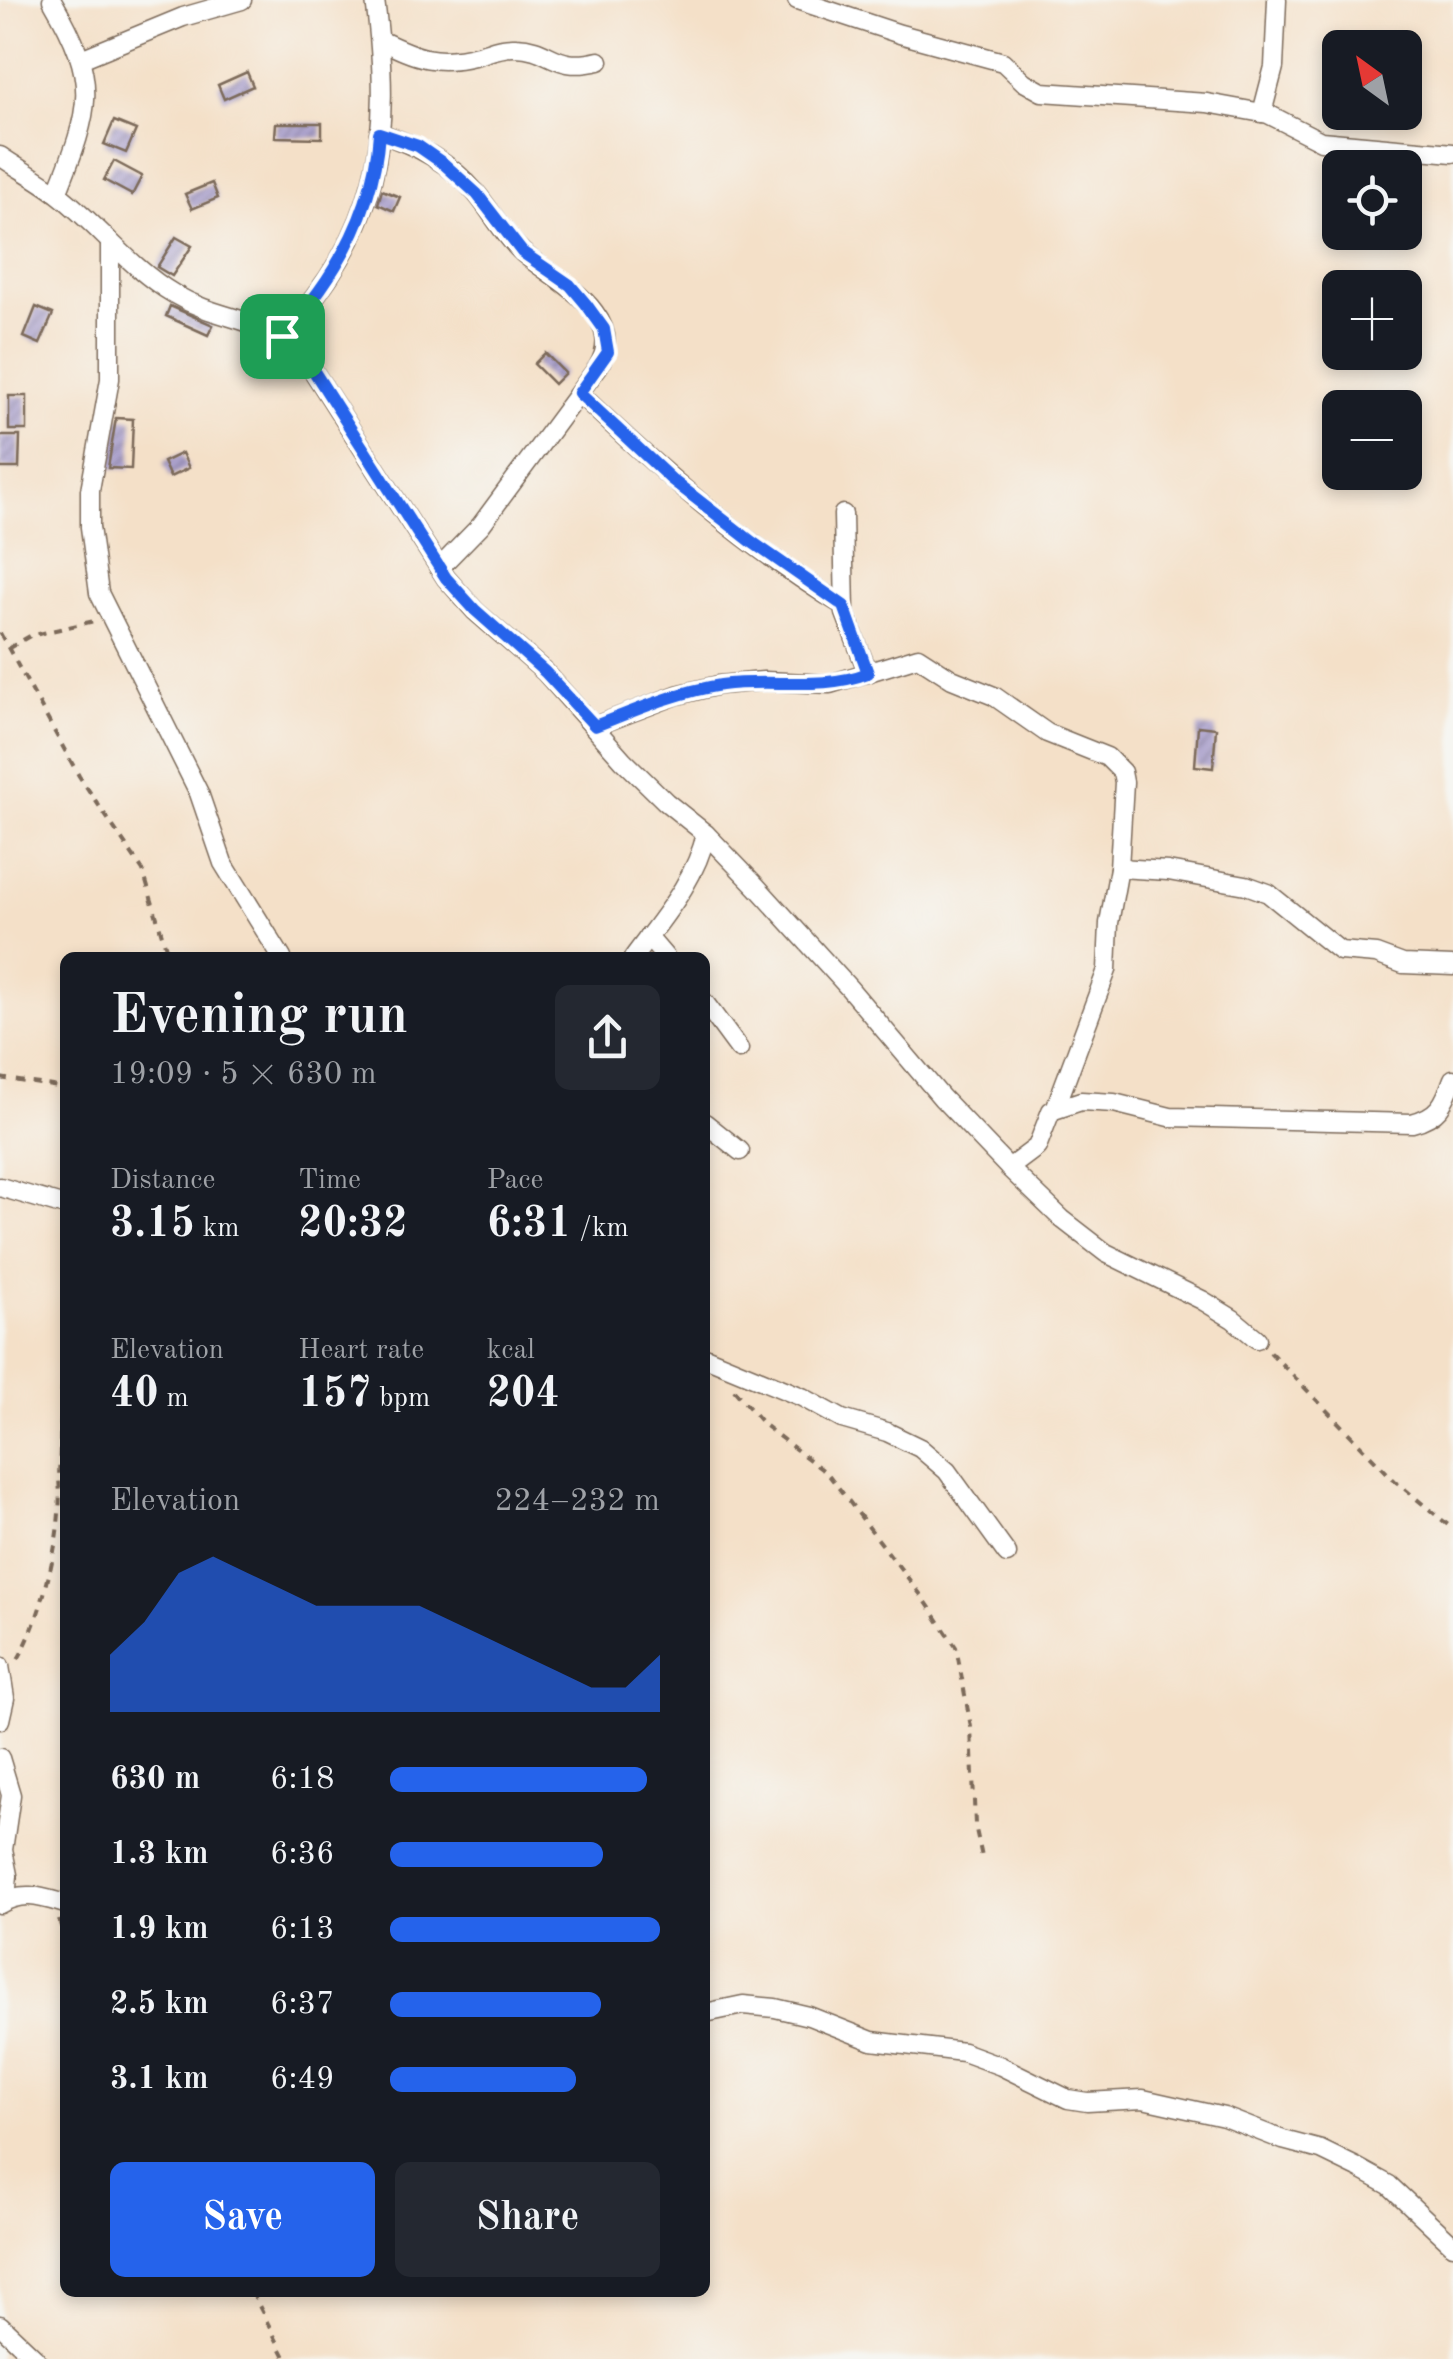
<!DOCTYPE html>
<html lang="en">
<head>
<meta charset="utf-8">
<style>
	:root { --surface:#171b24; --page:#242831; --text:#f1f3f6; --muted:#9ea1a6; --accent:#2563eb }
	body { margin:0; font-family:"Old Standard TT",serif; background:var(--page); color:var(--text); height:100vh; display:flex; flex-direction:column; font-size:38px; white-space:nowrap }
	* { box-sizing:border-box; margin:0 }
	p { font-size:32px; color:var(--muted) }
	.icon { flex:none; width:55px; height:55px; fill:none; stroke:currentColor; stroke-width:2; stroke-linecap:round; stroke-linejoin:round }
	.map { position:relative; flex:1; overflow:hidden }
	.panel { position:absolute; left:60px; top:952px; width:650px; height:1345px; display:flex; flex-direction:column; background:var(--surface); border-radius:15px; box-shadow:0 5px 15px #0003 }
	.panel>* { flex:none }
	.needle { width:65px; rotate:327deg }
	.tools { position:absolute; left:1322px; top:30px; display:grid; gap:20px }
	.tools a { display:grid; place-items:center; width:100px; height:100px; border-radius:15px; background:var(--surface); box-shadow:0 5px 15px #0003; font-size:50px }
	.pin { position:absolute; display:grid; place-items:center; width:85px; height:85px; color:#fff; margin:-42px; border-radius:20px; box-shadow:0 5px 15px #0006 }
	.round { display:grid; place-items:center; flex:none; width:105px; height:105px; border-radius:15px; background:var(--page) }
	.head { display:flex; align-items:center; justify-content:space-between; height:170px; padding:0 50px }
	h1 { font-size:55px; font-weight:600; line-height:75px }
	.figures { display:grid; grid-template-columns:repeat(3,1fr); gap:15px; height:170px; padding:10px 50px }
	.figures div { display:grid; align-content:center }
	.figures b { font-size:42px; font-weight:600 }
	.figures small { font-size:28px; font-weight:400 }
	.figures p { font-size:28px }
	.chart { height:280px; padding:20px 50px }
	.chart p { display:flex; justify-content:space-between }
	.chart svg { width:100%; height:180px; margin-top:10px; fill:var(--accent); opacity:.7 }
	.primary-button { display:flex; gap:20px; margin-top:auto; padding:20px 50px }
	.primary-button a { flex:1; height:115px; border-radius:15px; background:var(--accent); color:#fff; font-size:40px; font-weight:600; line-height:115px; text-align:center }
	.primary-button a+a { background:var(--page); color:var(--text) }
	ul { padding:0 50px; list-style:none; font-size:32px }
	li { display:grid; grid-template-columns:160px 120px 1fr; align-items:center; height:75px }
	li i { height:25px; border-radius:12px; background:var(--accent) }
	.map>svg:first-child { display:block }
</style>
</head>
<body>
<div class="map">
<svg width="1453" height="2359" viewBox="0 0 1453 2359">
	<defs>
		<pattern id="building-hatch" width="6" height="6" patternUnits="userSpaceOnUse" patternTransform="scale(2.5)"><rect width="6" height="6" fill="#aba1cc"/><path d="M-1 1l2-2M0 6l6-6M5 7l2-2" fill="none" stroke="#8c83a5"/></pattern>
	</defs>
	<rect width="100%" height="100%" fill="#f6f6f2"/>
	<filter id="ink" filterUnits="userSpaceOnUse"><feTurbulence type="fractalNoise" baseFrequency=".01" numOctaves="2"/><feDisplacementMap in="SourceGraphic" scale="20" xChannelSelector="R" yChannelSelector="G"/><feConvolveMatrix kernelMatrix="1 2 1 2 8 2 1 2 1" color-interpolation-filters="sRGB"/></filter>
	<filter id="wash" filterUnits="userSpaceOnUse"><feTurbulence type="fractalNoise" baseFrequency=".0048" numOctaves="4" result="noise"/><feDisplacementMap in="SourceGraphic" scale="40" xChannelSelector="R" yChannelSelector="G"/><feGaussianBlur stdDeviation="2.25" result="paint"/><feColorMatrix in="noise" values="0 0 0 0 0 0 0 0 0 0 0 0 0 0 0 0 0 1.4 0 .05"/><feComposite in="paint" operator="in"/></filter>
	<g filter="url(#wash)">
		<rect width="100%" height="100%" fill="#f4e0c8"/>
		<g id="blocks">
			<!-- building -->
			<g fill="url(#building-hatch)">
				<path d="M247,72L253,86L224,99L218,85Z"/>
				<path d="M114,121L136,130L126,153L104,144Z"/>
				<path d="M276,123H322V138L275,137Z"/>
				<path d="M114,161L142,176L132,195L104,180Z"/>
				<path d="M212,183L218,198L192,209L185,194Z"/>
				<path d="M382,190L400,197L394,211L378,204Z"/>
				<path d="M176,237L192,246L172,276L157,267Z"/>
				<path d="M170,306L213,325L208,335L166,316Z"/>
				<path d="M36,307L53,314L40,344L24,337Z"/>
				<path d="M545,353L565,373L554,384L534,364Z"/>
				<rect x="9" y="396" width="18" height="34"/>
				<path d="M116,418L133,419L131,469L108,468Z"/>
				<path d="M0,436H20L19,468H0Z"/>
				<path d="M182,453L189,468L170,477L163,462Z"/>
				<path d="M1198,726L1216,728L1213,768L1195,766Z"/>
			</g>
		</g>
	</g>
	<g filter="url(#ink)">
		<use href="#blocks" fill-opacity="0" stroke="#7c6a5a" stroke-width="2.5"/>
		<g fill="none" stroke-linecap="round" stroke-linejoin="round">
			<defs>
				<g id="street">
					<path d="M52,0C100,82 91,108 57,193"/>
					<path d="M797,0L900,34L1003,62L1024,82L1042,92L1207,103L1268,114L1321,141L1453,153"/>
					<path d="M380,40C417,58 436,66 478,55C491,51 503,46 516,47C552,48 553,72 599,61"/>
					<path d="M81,59L183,17L242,0"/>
					<path d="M1262,113L1274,67L1277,0"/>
					<path d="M379,133C416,145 450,162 476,193C492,212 504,236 523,253C556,281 629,315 598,367L481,525L439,568"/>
					<path d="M0,156C19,169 40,180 58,194C98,225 130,268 174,294C226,325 264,312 308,363L446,578L475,611L545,672L623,760L666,802L706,834L757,887L849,988L942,1098L1009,1168L1062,1219L1106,1253L1202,1300L1233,1319L1257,1339"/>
					<path d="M110,242V379L90,490V527L99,593L199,793L223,863L282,958"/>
					<path d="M282,336C380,230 393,139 375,0"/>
					<path d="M579,393C661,472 747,547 844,606"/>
					<path d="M843,514L845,613L868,673"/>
					<path d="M595,726L677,695L719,685L764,681L830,684L918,657L952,679L994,696L1047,733L1107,757L1122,772L1124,782L1119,868L1109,923L1107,970L1055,1109"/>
					<path d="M1119,868L1168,871L1246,885L1268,893L1340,951L1376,954L1403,964L1453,966"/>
					<path d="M648,937L666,958"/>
					<path d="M633,958C662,918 695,882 706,834"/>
					<path d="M705,1003L739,1049"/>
					<path d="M705,1123L740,1151"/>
					<path d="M1009,1168L1037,1147L1051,1111L1081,1101L1114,1103L1170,1117L1412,1123C1439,1116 1444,1104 1453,1079"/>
					<path d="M0,1187L65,1206"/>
					<path d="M705,1357L802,1397L842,1419L887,1432L920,1448L947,1471L1007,1554"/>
					<path d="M0,1666L5,1698L0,1720"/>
					<path d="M0,1758L11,1795L3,1850L8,1875L6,1900"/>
					<path d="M0,1904C23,1890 41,1897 65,1904"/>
					<path d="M705,2013L743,2005L775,2008L809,2016L872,2041L963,2052L1001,2066L1068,2099L1087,2102L1143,2099L1224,2117L1283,2140L1321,2150L1358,2168L1389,2185L1453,2245"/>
					<path d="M0,2325L36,2359"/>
				</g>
			</defs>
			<!-- street casing -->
			<use href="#street" stroke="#7c6a5a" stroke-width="21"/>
			<!-- path -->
			<g stroke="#7c6a5a" stroke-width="4" stroke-dasharray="8 8" stroke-linecap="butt">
				<path d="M0,633L79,776L143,871L169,958"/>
				<path d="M9,648L30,636L94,621"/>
				<path d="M0,1078L65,1088"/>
				<path d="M1270,1352L1395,1481L1453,1529"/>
				<path d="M734,1390L764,1425L828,1474L924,1599L956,1647L971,1727L975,1825L982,1857"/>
				<path d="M18,1659C43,1617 64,1528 59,1479L65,1290"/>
				<path d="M59,1920L65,1939"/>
				<path d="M252,2292L286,2359"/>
			</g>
			<!-- street -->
			<use href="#street" stroke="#fff" stroke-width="18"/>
		</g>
	</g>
	<g fill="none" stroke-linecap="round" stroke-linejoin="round" filter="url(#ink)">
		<defs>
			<path id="route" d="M379,133L418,146L444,164L477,194L522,252L570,285L586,304L604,329L608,352L579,393L671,479L752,542L844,606L868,673C822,691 771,678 721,685C677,692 636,710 595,726L545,672L475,610L446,578L308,362L282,336C335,279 374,212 379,133Z"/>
		</defs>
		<!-- route casing -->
		<use href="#route" stroke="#fff" stroke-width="20"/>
		<!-- route -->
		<use href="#route" stroke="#2563eb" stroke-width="12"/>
	</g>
</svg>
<div class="tools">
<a><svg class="needle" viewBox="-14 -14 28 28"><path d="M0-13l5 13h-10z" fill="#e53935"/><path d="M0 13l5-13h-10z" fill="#9ea1a6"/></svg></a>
<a><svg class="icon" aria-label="locate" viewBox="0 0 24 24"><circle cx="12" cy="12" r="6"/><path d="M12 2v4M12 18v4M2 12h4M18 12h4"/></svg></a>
<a>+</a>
<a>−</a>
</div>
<div class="pin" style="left:282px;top:336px;background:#1e9e55"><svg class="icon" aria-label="arrive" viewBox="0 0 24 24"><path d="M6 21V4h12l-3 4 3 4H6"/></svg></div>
<section class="panel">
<div class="head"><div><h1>Evening run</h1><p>19:09 · 5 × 630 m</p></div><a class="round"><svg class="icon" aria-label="share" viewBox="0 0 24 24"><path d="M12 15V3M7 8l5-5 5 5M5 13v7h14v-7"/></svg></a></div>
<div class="figures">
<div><p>Distance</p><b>3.15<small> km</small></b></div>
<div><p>Time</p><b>20:32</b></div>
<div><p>Pace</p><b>6:31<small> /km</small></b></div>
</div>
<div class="figures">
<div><p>Elevation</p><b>40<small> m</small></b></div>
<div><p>Heart rate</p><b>157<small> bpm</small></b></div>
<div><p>kcal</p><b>204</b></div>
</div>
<div class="chart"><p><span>Elevation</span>224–232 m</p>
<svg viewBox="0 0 160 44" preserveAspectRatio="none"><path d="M0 44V30L10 22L20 10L30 6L40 10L50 14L60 18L70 18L80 18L90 18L100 22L110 26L120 30L130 34L140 38L150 38L160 30V44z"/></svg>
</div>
<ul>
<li><b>630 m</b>6:18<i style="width:95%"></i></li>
<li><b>1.3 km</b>6:36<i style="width:79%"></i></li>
<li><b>1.9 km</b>6:13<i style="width:100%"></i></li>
<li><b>2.5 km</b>6:37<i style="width:78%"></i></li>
<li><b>3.1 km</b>6:49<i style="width:69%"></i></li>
</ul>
<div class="primary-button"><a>Save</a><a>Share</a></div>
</section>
</div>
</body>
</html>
